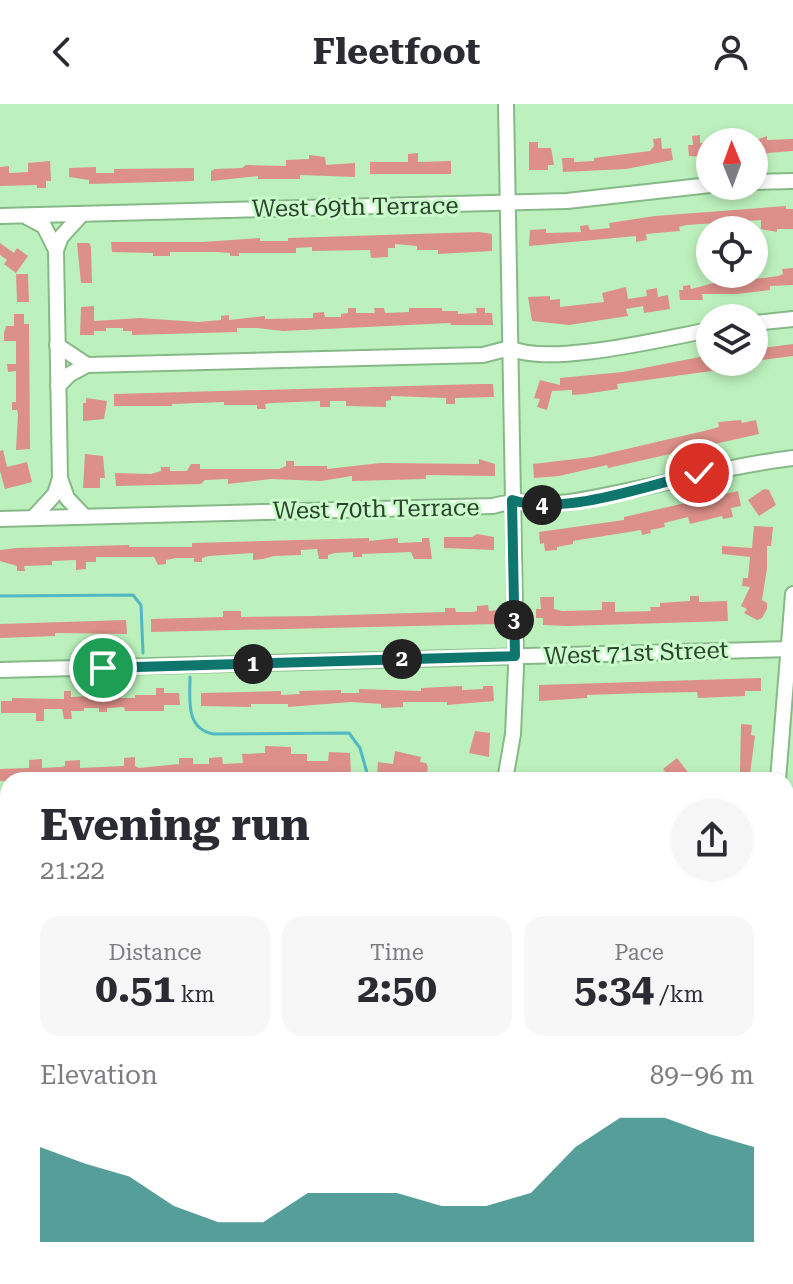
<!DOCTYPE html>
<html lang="en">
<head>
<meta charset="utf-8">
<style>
	:root { --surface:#fff; --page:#f7f7f7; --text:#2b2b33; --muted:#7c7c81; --accent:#0f766e }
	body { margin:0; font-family:"Roboto Serif",serif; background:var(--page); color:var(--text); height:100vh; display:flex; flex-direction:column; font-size:30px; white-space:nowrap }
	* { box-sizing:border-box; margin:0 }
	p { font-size:26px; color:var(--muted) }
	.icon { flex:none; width:44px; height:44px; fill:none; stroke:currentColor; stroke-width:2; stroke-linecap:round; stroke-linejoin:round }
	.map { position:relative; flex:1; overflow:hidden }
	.side { position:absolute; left:0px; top:668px; width:794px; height:512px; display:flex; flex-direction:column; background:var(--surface); border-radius:24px 24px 0 0; box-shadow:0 4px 12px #0003 }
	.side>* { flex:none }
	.needle { width:52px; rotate:359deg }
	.fabs { position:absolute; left:696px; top:24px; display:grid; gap:16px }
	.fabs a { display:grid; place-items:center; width:72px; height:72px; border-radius:50%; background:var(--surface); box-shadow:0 4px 12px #0003; font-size:40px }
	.pin { position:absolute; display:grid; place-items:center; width:68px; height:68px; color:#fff; margin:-34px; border:4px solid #fff; border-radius:50%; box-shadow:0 2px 8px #0007 }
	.km { position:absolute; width:40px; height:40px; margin:-20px; border-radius:50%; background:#222; color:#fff; font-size:22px; line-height:40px; text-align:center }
	.round { display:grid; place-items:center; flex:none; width:84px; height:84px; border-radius:42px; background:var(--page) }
	.overview { display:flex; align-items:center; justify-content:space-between; height:136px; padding:0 40px }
	h1 { font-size:44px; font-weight:700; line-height:60px }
	.figures { display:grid; grid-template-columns:repeat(3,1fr); gap:12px; height:136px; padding:8px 40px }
	.figures div { display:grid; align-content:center; border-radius:20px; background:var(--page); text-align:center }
	.figures b { font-size:40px; font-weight:700 }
	.figures small { font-size:22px; font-weight:400 }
	.figures p { font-size:22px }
	.chart { height:224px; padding:16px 40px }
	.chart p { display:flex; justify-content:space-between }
	.chart svg { width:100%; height:144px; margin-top:8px; fill:var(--accent); opacity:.7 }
	header { display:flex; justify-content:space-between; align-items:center; height:104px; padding:0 40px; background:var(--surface); font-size:36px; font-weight:700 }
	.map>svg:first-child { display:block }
</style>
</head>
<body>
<header><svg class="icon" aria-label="back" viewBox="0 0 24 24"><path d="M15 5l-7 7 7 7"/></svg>Fleetfoot<svg class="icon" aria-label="person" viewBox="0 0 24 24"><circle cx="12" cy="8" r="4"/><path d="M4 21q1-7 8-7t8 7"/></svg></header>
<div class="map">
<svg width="793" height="1180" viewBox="0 0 793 1180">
	<rect width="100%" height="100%" fill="#bcf1bd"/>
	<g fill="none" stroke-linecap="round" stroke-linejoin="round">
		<!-- stream -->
		<g stroke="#52b9c4" stroke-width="3">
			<path d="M0,492L133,491L141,501L143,549"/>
			<path d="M190,573C190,596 185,625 214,630L349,629L360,644L369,676"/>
			<path d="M786,1004L793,1010"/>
		</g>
	</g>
	<!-- building -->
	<g fill="#dd9089">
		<path d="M700,31V39H710V53L689,52L688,41H693L692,32Z"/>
		<path d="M767,32V36L793,35V47L767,49V56H760L759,46H754V37Z"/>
		<path d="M661,34L662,45L671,44L673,56L626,65L563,68L562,54H574V58L594,57V54L650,47L654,42L653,35Z"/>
		<path d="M529,38H538V44H551L554,61H548V66H529Z"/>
		<path d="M418,49V58L451,57V70H370V58H408V50Z"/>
		<path d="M309,51L325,53L326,61L355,59V73L300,71V75H258V72L211,77V67L215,65L242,64L246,61L286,62V56L309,55Z"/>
		<path d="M50,57L51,77H46V84H37V81L0,82V63L9,62V69L28,68V59Z"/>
		<path d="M96,63V69H114V65L194,64V77L89,80V76L69,73V64Z"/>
		<path d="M786,102V105H793V125H777V128L761,125V116L687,121L679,123L680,127L646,130L647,136L636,138V132L529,142L530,126L546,125V129L581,128L580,122L588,121L590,126L610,124L609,119L655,112Z"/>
		<path d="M479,128L492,130V147L438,150V146H417V142L395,140V144H388V153L371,154L370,146L312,147V143L296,144V149H239V152H230V149L217,148H170V152H153V149L112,148L111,138H203L260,134V137H288V134Z"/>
		<path d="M0,139L14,149L17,144L28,152L16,169L4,160L7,156L0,151Z"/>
		<path d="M77,139H89L91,143L92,179H81Z"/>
		<path d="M793,164V181L770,182V186L737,190H702L703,196H680L679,186H683V182L690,181L691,185L714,179L748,178V176L778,172L783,170L782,165Z"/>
		<path d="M16,170H28L29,198H17Z"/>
		<path d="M626,183L628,195L647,192L646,186L657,184L658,193L668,191L670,205L644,209L643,202L626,205L628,212L569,221L532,217L528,193L550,192V196L560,195V203L604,198L602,189Z"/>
		<path d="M94,202V217L140,214L198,218L221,216V212L229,211V216L265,212V215L313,214V209L324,208L325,213H341V210L348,209V204H356V209H375L374,204H384L385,209L409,208V204H442V207H458V210L477,209L476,204H485V209H492L493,221H451L450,219L283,227L257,224H237V228L132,231V227H123V224H106V227H94V231H80L81,203Z"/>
		<path d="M14,210H24V220H29L30,345L16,346L18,310L17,306H12V298H16V267L8,268L7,260H16V237H4V229L6,222H14Z"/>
		<path d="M793,240V252L755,257L754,245Z"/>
		<path d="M705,252L706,257L717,258L719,266L617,280L618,285L585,290L572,291V286L552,287L547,306L537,303L540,295L534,294L540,276L560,281V274L623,268Z"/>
		<path d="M480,280H493L494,293L455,294V300H446V294L391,292V296L386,297V303L346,302V297H330V303H320V297L272,299L265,300L266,305H257V301H224V298L172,300V302H114V290Z"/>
		<path d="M86,294L107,297L104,315L83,317V299H86Z"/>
		<path d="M741,316L742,319L756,316L759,330L608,364L607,361L559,372L534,374L533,360L592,353L704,327L719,323L718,318Z"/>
		<path d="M3,346L7,363L27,358L32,378L5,385L0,367V347Z"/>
		<path d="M85,350L103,352L105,374H100V384H83Z"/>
		<path d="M479,355L495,360V372L426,371V375L352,377V372L321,377L271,375L228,380V375L205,376L201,380L116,382L115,369L151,370L161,367V363H170V367H187L191,360H200V365H279L286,362V357H294V362H327V365L380,359L479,360Z"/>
		<path d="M764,385L769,386L776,401L759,412L748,396Z"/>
		<path d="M738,387L741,402L731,404L733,413L723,415L722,412L690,420L688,413L664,419L665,423L650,426L651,429L642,431L641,426L573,437V440L557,443V446L545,447L544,439L540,440L539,428L624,416V413Z"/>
		<path d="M754,422L773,423L771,442H767V464L762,496L767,499V505L762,514L757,516L744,509L747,505L741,502L750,483L742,482L743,474H748L750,453L722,450V442L752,444Z"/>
		<path d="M477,430L494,433V446L444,444V433H472Z"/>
		<path d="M369,434V437L398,434V439L422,438V434H429L432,455H414L411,448L362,450V453H353V448L335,449L328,451V455H319L317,445L301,446V451L274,452L263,455L253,456V449L209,452L202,454V458H194V454H176L166,456V460L158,461L154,453H96V458H86V465L76,466V456L52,457V461L24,462L25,467H17V462L0,457V446L17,444L129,441V443H192V439Z"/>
		<path d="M690,492H699V498L727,497L728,517L568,522L543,521V514H536V505H541L540,493H554V505L562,507L602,506V498H615V508L651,507L650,503H660V499L690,497Z"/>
		<path d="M488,501L489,507L498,506V520L151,528V515L223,513V507H241V513L314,512L445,508V504H455L456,508H473L477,507V502Z"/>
		<path d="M126,516L127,530L55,529V532L0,534V520Z"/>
		<path d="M761,574V587H745V592L698,594L697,588L644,589L587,591V594L539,597V581Z"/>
		<path d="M462,582V586L483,585V582H493L494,597L447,601V598H403V603L381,604V600L351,598L288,603V600H251V603L201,602V589L281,587V591L300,590L299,587L341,586V589H359V585L421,587V584Z"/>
		<path d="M156,584H164V589H179L180,601H164V607H125L124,603L107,604V608H99V604H84V607H71L72,615H64L62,605H44V617H36V609H1V597H12V594L64,595V587H71V593L116,591V594H135V591H156Z"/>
		<path d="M741,620L752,621L751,631L755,632L750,670H740Z"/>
		<path d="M475,627L490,629L489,653L469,649Z"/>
		<path d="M265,642L291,643V650H307V657H328L329,648L350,649L351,670L0,677V665L29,664V656L42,655V664L61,663L65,662V657L80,656V664L124,662V654L135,653V662L139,664L179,660V654H193V660H209V654L222,653L223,660L243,659L242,650L265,649Z"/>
		<path d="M395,647L421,653L420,658L426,659L428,663L426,675L377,672L378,658L393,660Z"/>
		<path d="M677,654L690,671L683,676H672L663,665Z"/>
	</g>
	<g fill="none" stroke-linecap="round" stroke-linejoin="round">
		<defs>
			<g id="minor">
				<path d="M754,78L793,77"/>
				<path d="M82,110L61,133L56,146L60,374L67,394L84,412"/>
				<path d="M0,112L567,97L710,81"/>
				<path d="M27,113L44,122L56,146"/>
				<path d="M754,219L793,215"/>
				<path d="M57,241L87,261L483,251L510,244C549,263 665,234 710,226"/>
				<path d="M58,282L70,270L87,261"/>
				<path d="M33,414L55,390L60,374"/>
				<path d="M0,415L493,402C518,394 543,402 570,398C645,386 718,363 793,354"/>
				<path d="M0,566L793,545"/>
				<path d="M505,676L513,630L516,564L506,0"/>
				<path d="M778,676L793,490"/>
				<path d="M0,704H8"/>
				<path d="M0,840H8"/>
				<path d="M786,906L793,912"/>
				<path d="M0,979H8"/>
				<path d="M786,1098L793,1105"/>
				<path d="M0,1115H8"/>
				<path d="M64,1172V1180"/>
				<path d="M202,1172V1180"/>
				<path d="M337,1172V1180"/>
				<path d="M461,1172L470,1180"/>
				<path d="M664,1172L673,1180"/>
			</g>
		</defs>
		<!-- minor casing -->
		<use href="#minor" stroke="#87b988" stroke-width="18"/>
		<!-- minor -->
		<use href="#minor" stroke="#fff" stroke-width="14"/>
	</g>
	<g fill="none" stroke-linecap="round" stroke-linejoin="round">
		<defs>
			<path id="route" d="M103,564L515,552L512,396C564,412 647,382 699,369"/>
		</defs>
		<!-- route casing -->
		<use href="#route" stroke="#fff" stroke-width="16"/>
		<!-- route -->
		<use href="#route" stroke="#0f766e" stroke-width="10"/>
	</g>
	<g text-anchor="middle" stroke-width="6" stroke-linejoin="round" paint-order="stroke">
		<!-- street labels -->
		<g font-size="24" fill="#2d422e" stroke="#c9feca">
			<text transform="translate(355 103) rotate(-1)" y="8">West 69th Terrace</text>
			<text transform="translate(376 405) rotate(-1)" y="8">West 70th Terrace</text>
			<text transform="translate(636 549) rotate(-2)" y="8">West 71st Street</text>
		</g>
	</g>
</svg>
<div class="fabs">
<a><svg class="needle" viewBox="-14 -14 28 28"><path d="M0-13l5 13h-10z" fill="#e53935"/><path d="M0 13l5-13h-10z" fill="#7c7c81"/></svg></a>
<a><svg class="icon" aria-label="locate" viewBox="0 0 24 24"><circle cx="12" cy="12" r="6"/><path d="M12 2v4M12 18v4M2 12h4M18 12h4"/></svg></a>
<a><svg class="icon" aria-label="layers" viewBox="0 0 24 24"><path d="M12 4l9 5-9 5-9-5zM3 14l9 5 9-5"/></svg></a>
</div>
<div class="pin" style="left:103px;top:564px;background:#1e9e55"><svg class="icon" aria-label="arrive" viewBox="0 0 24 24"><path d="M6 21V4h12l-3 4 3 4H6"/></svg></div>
<div class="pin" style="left:699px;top:369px;background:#d93025"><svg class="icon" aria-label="check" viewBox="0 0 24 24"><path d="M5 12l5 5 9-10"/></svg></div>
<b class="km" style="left:253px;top:560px">1</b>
<b class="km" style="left:402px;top:555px">2</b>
<b class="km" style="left:514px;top:516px">3</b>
<b class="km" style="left:542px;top:401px">4</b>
<section class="side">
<div class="overview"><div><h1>Evening run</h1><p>21:22</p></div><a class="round"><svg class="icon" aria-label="share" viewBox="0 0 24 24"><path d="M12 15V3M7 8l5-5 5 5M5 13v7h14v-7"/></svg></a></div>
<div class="figures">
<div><p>Distance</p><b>0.51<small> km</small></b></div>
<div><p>Time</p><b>2:50</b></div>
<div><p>Pace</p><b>5:34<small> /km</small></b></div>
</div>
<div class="chart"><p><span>Elevation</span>89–96 m</p>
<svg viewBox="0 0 160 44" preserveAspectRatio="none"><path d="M0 44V15L10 20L20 24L30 33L40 38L50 38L60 29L70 29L80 29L90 33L100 33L110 29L120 15L130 6L140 6L150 11L160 15V44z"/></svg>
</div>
</section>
</div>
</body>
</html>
